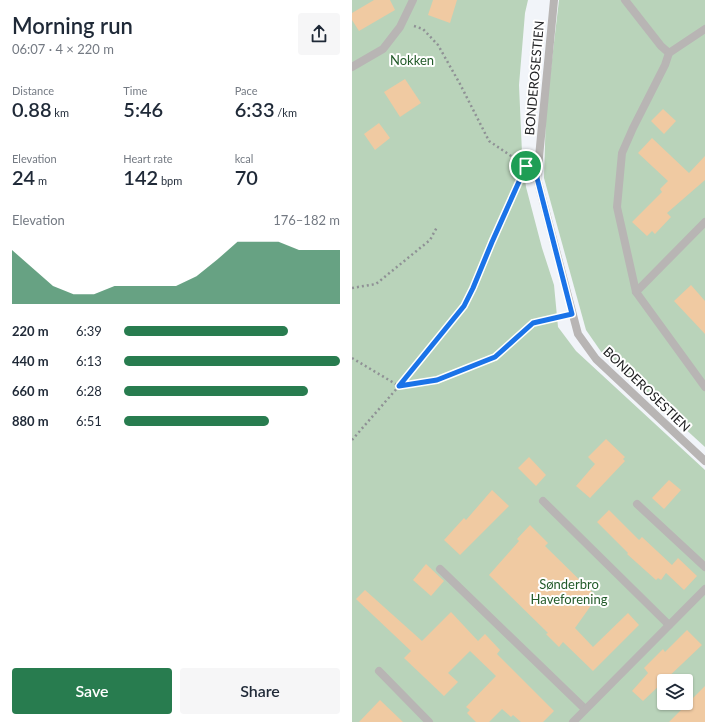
<!DOCTYPE html>
<html lang="en">
<head>
<meta charset="utf-8">
<style>
	:root { --surface:#fff; --page:#f6f6f7; --text:#1f2937; --muted:#747a83; --accent:#287c4f }
	body { margin:0; font-family:Lato,sans-serif; background:var(--page); color:var(--text); height:100vh; display:flex; flex-direction:column; font-size:15px; white-space:nowrap }
	* { box-sizing:border-box; margin:0 }
	p { font-size:13px; color:var(--muted) }
	.icon { flex:none; width:22px; height:22px; fill:none; stroke:currentColor; stroke-width:2; stroke-linecap:round; stroke-linejoin:round }
	.map { position:relative; flex:1; overflow:hidden }
	.drawer { display:flex; flex-direction:column; background:var(--surface); width:352px }
	.drawer>* { flex:none }
	.controls { position:absolute; left:305px; top:674px; display:grid; gap:8px }
	.controls a { display:grid; place-items:center; width:36px; height:36px; border-radius:4px; background:var(--surface); box-shadow:0 1px 3px #0004; font-size:20px }
	.pin { position:absolute; display:grid; place-items:center; width:34px; height:34px; color:#fff; margin:-17px; border:2px solid #fff; border-radius:50%; box-shadow:0 1px 4px #0007 }
	.round { display:grid; place-items:center; flex:none; width:42px; height:42px; border-radius:4px; background:var(--page) }
	.summary { display:flex; align-items:center; justify-content:space-between; height:68px; padding:0 12px }
	h1 { font-size:22px; font-weight:600; line-height:30px }
	.figures { display:grid; grid-template-columns:repeat(3,1fr); gap:6px; height:68px; padding:4px 12px }
	.figures div { display:grid; align-content:center }
	.figures b { font-size:20px; font-weight:600 }
	.figures small { font-size:11px; font-weight:400 }
	.figures p { font-size:11px }
	.chart { height:112px; padding:8px 12px }
	.chart p { display:flex; justify-content:space-between }
	.chart svg { width:100%; height:72px; margin-top:4px; fill:var(--accent); opacity:.7 }
	.primary-button { display:flex; gap:8px; margin-top:auto; padding:8px 12px }
	.primary-button a { flex:1; height:46px; border-radius:4px; background:var(--accent); color:#fff; font-size:16px; font-weight:600; line-height:46px; text-align:center }
	.primary-button a+a { background:var(--page); color:var(--text) }
	ul { padding:0 12px; list-style:none; font-size:13px }
	li { display:grid; grid-template-columns:64px 48px 1fr; align-items:center; height:30px }
	li i { height:10px; border-radius:5px; background:var(--accent) }
	main { display:flex; flex:1; min-height:0 }
	.map>svg:first-child { display:block }
</style>
</head>
<body>
<main>
<section class="drawer">
<div class="summary"><div><h1>Morning run</h1><p>06:07 · 4 × 220 m</p></div><a class="round"><svg class="icon" aria-label="share" viewBox="0 0 24 24"><path d="M12 15V3M7 8l5-5 5 5M5 13v7h14v-7"/></svg></a></div>
<div class="figures">
<div><p>Distance</p><b>0.88<small> km</small></b></div>
<div><p>Time</p><b>5:46</b></div>
<div><p>Pace</p><b>6:33<small> /km</small></b></div>
</div>
<div class="figures">
<div><p>Elevation</p><b>24<small> m</small></b></div>
<div><p>Heart rate</p><b>142<small> bpm</small></b></div>
<div><p>kcal</p><b>70</b></div>
</div>
<div class="chart"><p><span>Elevation</span>176–182 m</p>
<svg viewBox="0 0 160 44" preserveAspectRatio="none"><path d="M0 44V11L10 22L20 33L30 38L40 38L50 33L60 33L70 33L80 33L90 27L100 17L110 6L120 6L130 6L140 11L150 11L160 11V44z"/></svg>
</div>
<ul>
<li><b>220 m</b>6:39<i style="width:76%"></i></li>
<li><b>440 m</b>6:13<i style="width:100%"></i></li>
<li><b>660 m</b>6:28<i style="width:85%"></i></li>
<li><b>880 m</b>6:51<i style="width:67%"></i></li>
</ul>
<div class="primary-button"><a>Save</a><a>Share</a></div>
</section>
<div class="map">
<svg width="353" height="722" viewBox="0 0 353 722">
	<rect width="100%" height="100%" fill="#f1f4f9"/>
	<!-- green -->
	<g fill="#b9d3ba" fill-rule="evenodd">
		<path d="M0,0H176L173,13L167,85L170,153L174,187L190,248L202,285L206,327L224,351L353,470V722H0ZM312,681H334V703H312Z"/>
		<path d="M207,0H353V447L250,353L234,330L192,178L194,111Z"/>
	</g>
	<!-- building -->
	<g fill="#f0caa2">
		<path d="M22,0H38L43,10L7,31L0,20V13Z"/>
		<path d="M81,0H105L98,23L76,15Z"/>
		<path d="M53,79L69,103L48,117L32,92Z"/>
		<path d="M311,109L324,121L312,134L299,121Z"/>
		<path d="M27,123L38,138L23,150L12,134Z"/>
		<path d="M300,138L337,173L353,156V180L315,213L319,217L303,234L300,231L295,236L280,222L310,192L308,189L316,181L286,153Z"/>
		<path d="M339,285L353,301V334L322,301Z"/>
		<path d="M254,439L273,457L271,459L273,461L238,498L224,486L243,464L236,457Z"/>
		<path d="M177,457L194,475L184,486L166,468Z"/>
		<path d="M317,480L329,490L312,509L300,498Z"/>
		<path d="M140,490L157,506L108,555L92,540L112,518L114,520Z"/>
		<path d="M257,510L287,540L290,537L320,565L326,558L345,576L332,590L314,573L309,580L306,578L304,580L275,554L276,553L245,522Z"/>
		<path d="M178,525L196,543L193,546L245,597L223,628L241,647L276,613L287,625L241,671L211,642L207,647L194,634L196,633L137,575L167,541L165,539Z"/>
		<path d="M74,564L92,581L79,596L61,580Z"/>
		<path d="M13,590L70,641L99,612L126,641L133,634L148,650L145,654L202,711L191,722H169L161,715L159,717L150,709L137,722H124L115,713L118,710L114,707L144,676L118,651L96,673L106,682L92,696L52,658L59,651L4,599Z"/>
		<path d="M335,630L350,645L291,701L280,691L296,673L292,668L311,649L313,652Z"/>
		<path d="M353,686V722H317Z"/>
		<path d="M28,700L51,722H7Z"/>
	</g>
	<g fill="none" stroke-linecap="round" stroke-linejoin="round">
		<!-- path -->
		<g stroke="#8f9195" stroke-width="2.5" stroke-dasharray="2 3" stroke-linecap="butt">
			<path d="M62,26L71,29L86,45L108,84L137,141L174,166"/>
			<path d="M0,288L24,284L78,240L85,227"/>
			<path d="M0,358L47,386L112,306L121,288L140,242L171,173"/>
			<path d="M0,440L47,386L85,380L143,357L181,323L208,317"/>
		</g>
		<!-- lane -->
		<g stroke="#b8b5b4" stroke-width="8">
			<path d="M202,0L185,178L226,334L244,359L353,461"/>
			<path d="M273,0L309,46L317,53"/>
			<path d="M353,29L317,53L313,65L281,128L270,153L265,207L284,292L353,387"/>
			<path d="M0,67L31,49L48,27L61,0"/>
			<path d="M284,292L353,222"/>
			<path d="M191,501L317,625"/>
			<path d="M285,504L353,567"/>
			<path d="M88,569L233,709"/>
			<path d="M27,671L77,722"/>
			<path d="M221,722L353,589"/>
		</g>
	</g>
	<g fill="none" stroke-linecap="round" stroke-linejoin="round">
		<defs>
			<path id="route" d="M186,164L185,178L220,314L181,323L143,357L85,380L47,386L112,306L121,288L140,242L174,166Z"/>
		</defs>
		<!-- route casing -->
		<use href="#route" stroke="#fff" stroke-width="8"/>
		<!-- route -->
		<use href="#route" stroke="#1a73e8" stroke-width="5"/>
	</g>
	<g text-anchor="middle" stroke-width="4" stroke-linejoin="round" paint-order="stroke">
		<!-- park labels -->
		<g font-size="13" fill="#235b2a" stroke="#fff">
			<text x="60" y="65">Nokken</text>
			<text x="217" y="589">Sønderbro<tspan x="217" dy="15">Haveforening</tspan></text>
		</g>
		<!-- street labels -->
		<g font-size="13" fill="#1e1f21" stroke="#fff">
			<text transform="translate(182 78) rotate(-85)" y="5">BONDEROSESTIEN</text>
			<text transform="translate(295 389) rotate(44)" y="5">BONDEROSESTIEN</text>
		</g>
	</g>
</svg>
<div class="controls">
<a><svg class="icon" aria-label="layers" viewBox="0 0 24 24"><path d="M12 4l9 5-9 5-9-5zM3 14l9 5 9-5"/></svg></a>
</div>
<div class="pin" style="left:174px;top:166px;background:#1e9e55"><svg class="icon" aria-label="arrive" viewBox="0 0 24 24"><path d="M6 21V4h12l-3 4 3 4H6"/></svg></div>
</div>
</main>
</body>
</html>
